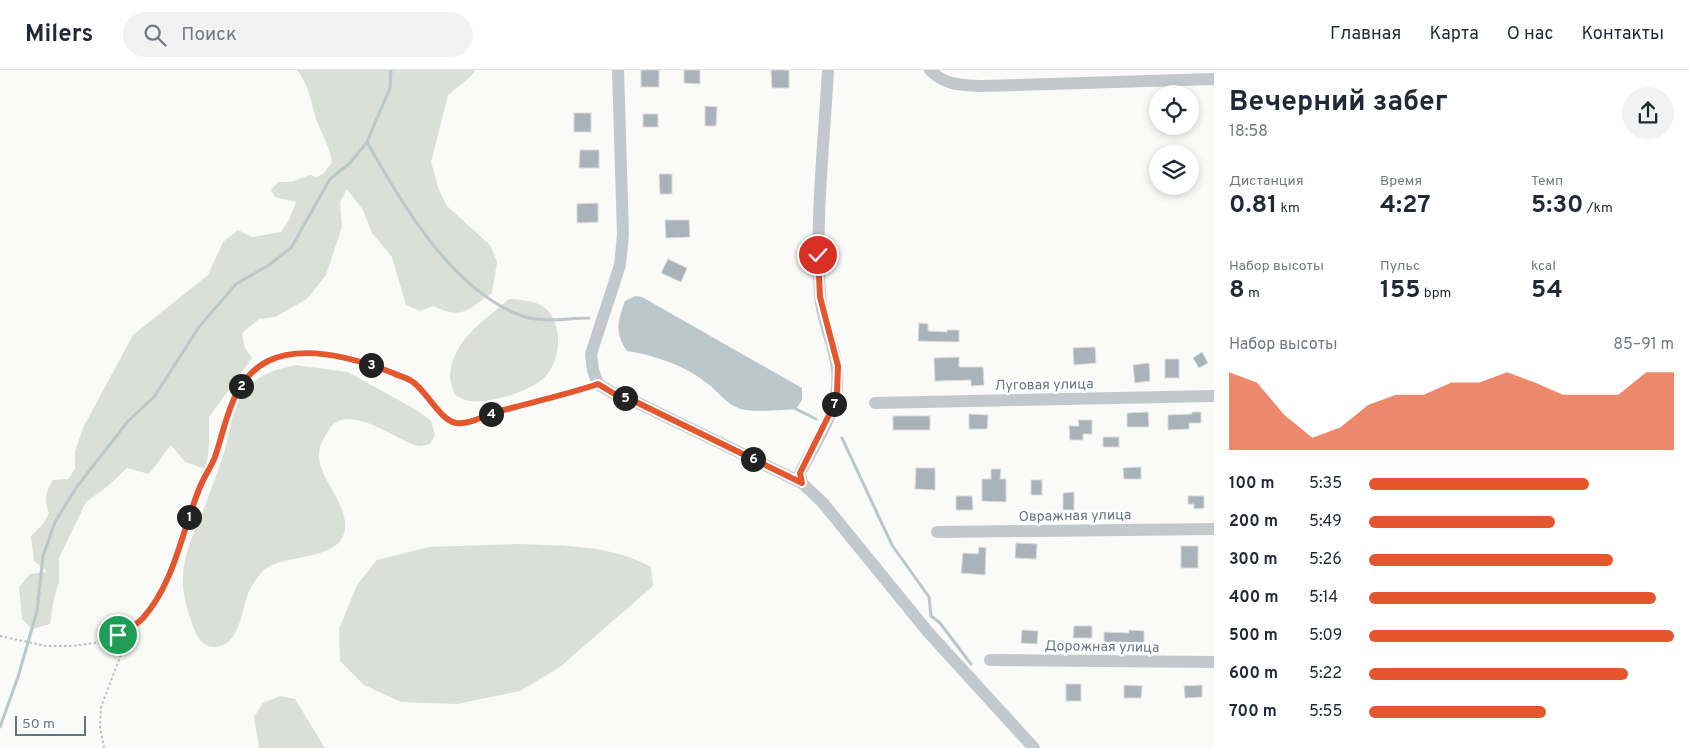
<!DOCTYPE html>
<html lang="ru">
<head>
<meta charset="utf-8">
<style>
	:root { --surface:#fff; --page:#f2f2f3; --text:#1f2937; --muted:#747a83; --line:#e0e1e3; --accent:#e4572e }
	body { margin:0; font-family:Overpass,sans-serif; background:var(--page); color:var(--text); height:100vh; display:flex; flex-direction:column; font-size:19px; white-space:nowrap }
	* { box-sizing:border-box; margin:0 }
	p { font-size:16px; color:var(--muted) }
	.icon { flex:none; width:28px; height:28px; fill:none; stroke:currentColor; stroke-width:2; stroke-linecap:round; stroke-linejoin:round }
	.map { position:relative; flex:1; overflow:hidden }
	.details { display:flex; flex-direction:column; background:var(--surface); width:475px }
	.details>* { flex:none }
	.tools { position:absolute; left:1149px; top:15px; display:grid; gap:10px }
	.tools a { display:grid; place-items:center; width:50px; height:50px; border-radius:50%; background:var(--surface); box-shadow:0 2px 8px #0003; font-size:25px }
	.scale { position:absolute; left:15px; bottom:12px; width:71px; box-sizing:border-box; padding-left:5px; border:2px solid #657683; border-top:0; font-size:14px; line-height:18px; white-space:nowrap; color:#657683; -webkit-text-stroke:4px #fff; paint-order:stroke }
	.pin { position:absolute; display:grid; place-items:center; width:42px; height:42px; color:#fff; margin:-21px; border:2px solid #fff; border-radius:50%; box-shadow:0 1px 5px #0007 }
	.km { position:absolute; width:25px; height:25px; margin:-12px; border-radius:50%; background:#222; color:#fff; font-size:14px; line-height:25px; text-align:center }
	.round { display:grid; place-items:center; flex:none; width:52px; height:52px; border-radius:26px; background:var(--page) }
	.summary { display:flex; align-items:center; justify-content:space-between; height:85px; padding:0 15px }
	h1 { font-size:28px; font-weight:700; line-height:38px }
	.figures { display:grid; grid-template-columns:repeat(3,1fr); gap:8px; height:85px; padding:5px 15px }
	.figures div { display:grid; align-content:center }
	.figures b { font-size:25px; font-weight:700 }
	.figures small { font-size:14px; font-weight:400 }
	.figures p { font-size:14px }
	.chart { height:140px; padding:10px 15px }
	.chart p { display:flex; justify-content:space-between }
	.chart svg { width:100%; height:90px; margin-top:5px; fill:var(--accent); opacity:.7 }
	ul { padding:0 15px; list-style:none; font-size:16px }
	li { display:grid; grid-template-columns:80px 60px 1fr; align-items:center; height:38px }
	li i { height:12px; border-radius:6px; background:var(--accent) }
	header { display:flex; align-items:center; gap:30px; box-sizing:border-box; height:70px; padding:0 25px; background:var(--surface); border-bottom:1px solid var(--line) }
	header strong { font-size:24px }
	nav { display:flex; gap:28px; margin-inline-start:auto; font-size:18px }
	.search { width:350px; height:45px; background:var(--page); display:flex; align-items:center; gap:12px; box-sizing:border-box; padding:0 18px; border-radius:28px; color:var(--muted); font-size:19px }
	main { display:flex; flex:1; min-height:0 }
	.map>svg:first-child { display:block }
</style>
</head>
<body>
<header>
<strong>Milers</strong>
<div class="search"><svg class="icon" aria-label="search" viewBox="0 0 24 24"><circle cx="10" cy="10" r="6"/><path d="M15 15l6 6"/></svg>Поиск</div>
<nav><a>Главная</a><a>Карта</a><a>О нас</a><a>Контакты</a></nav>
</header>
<main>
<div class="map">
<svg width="1214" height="678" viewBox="0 0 1214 678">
	<rect width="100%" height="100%" fill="#fafaf8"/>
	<!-- green -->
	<g fill="#dadfd7">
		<path d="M297,0H476L469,8L448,25L431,92L439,120L447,136L490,175L497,192L492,223C467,240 463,250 433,236L420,241L406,235L392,187L372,163L363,140L347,119L340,132L342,157L326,205L307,229L275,247L259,249L242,263L245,278L252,288L209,347V376L206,399L185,392L171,375L149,404L127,398L108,416L86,432L59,488V512L54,528L50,554L32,559L22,549L19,517L30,504L47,502L34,491L31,466L43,454L49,443C44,429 45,423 53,410L68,409L75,399V381L84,356L133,265L208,205L223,172L238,160L252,167L281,162L289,150L296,132L275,127L271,120L278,112H291L310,105L317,107L324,103L332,92C330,77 322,65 317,51C311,34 309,14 297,0Z"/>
		<path d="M509,229C522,230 534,230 545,238C564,254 561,292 544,308C528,322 490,334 469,331C464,330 459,327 455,325C453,319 450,312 450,306C452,270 484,251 509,229Z"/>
		<path d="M296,295L348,302L418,341L431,351L435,365L430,374C427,374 423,376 419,376C415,376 409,372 405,371C388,363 353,340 335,353C331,355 328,361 326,365C302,397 347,424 345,458C342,493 282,482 263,501C258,506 253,514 250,519C240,538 243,574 215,577C204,578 197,567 194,559C188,541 182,526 183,507C183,489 191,470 198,453C207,431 215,409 223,386C231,363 229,334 249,316C262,303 278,299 296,295Z"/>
		<path d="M515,474C562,476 610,474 651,497L653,516L560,597L520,621L457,634L401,632L364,615L340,591L339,559L357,515L377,490L429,477Z"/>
		<path d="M280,626L295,629L325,678H259L254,647L263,633Z"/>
	</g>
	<!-- water -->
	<path fill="#bbc7cb" d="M635,226L642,227L802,318V330L796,339C784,340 748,343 738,338C725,333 719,322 708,314C684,295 657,286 627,281C614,263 618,250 625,231Z"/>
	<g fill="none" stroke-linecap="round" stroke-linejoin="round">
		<!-- stream -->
		<g stroke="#bbc7cb" stroke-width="3">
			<path d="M367,72C402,133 449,216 517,244C540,254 565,248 589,248"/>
			<path d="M792,337L816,349"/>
			<path d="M842,368L892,475L929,527L931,546L940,553L971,594"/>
			<path d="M0,657L18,607L37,541L43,486L55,452L76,418L128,351L154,327L199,257L236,214L269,195L291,178L330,109L351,92L367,72L390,18L391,0"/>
		</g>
	</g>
	<!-- building -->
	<g fill="#aab3b9" stroke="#dcdcda">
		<rect x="641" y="0" width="18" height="17"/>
		<path d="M684,0H700V14L684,13Z"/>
		<path d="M771,0H789V18H772Z"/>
		<path d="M705,36L717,37L716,56H705Z"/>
		<rect x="574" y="43" width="17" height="19"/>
		<rect x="643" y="44" width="15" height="13"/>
		<path d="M580,80H599V98H579Z"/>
		<path d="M659,104H672V124H660Z"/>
		<path d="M598,133V152L577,153V134Z"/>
		<path d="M665,150H689L690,167L666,168Z"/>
		<path d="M668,189L687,198L681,212L661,203Z"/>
		<path d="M919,253L928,254V261L947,262V260H959V272L918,271Z"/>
		<path d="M1095,277L1096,293L1074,295L1073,278Z"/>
		<path d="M1202,282L1208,293L1199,298L1193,288Z"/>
		<path d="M959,287V297H983L984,315L971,316V310L935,311L934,288Z"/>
		<rect x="1165" y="289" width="14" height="19"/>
		<path d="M1149,293L1150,311L1135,313L1133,295Z"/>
		<path d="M1148,342L1149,357H1127V343Z"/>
		<path d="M1192,342H1201V353H1189V359L1168,360V345L1192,344Z"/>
		<path d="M969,344L988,345L987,359H969Z"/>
		<rect x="893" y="346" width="37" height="14"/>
		<path d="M1078,350H1092V364H1083V370H1070L1069,356H1079Z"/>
		<rect x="1103" y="367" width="16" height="10"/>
		<path d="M1141,397V409H1124L1123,398Z"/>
		<path d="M916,398H935V420L915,419Z"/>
		<path d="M991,399H1001L1000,409H1006V432L982,431V409H991Z"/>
		<rect x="1031" y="410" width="11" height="15"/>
		<path d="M1074,422V440H1063V423Z"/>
		<path d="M956,426H972L973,440H956Z"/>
		<path d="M1188,426H1204V438L1194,439V434H1188Z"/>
		<path d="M1016,473L1037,474L1036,489L1015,488Z"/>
		<rect x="1181" y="476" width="17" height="22"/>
		<path d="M979,477L986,478L985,505L961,503L963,483L978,484Z"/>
		<path d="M1074,556H1092V568H1073Z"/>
		<path d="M1022,560L1038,561L1037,574L1021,573Z"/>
		<path d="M1129,560L1144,561V577L1104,575V562L1129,563Z"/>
		<rect x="1066" y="614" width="15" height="17"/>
		<path d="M1124,615L1142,616L1141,628H1124Z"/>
		<path d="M1202,615V627L1185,628L1184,616Z"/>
	</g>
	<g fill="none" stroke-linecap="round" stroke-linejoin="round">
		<!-- path -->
		<g stroke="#bbbfc2" stroke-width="2" stroke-dasharray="2.5 2.5" stroke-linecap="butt">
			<path d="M0,566L46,576H72L94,573L118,565L143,549L166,512L200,416L214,388L223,356L234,327L247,307L268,291L298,283L322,285L366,293L413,311L445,348L457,353L474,350L497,341L553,329L589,317"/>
			<path d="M104,678L100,657L101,637L125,574L139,552"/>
		</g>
		<!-- minor -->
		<g stroke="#c3c8cc" stroke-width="12">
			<path d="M618,0L623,165L620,195L591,284L593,300L598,314L613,323L632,330L802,413"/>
			<path d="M828,0C824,74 815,150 820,224C822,260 843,285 836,324C832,349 812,379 800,403L802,413L823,433L928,562L1034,678"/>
			<path d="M930,0C945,16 962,15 982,16L1214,9"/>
			<path d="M875,333L1214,326"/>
			<path d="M937,462L1214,459"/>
			<path d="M990,590L1214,592"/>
		</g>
	</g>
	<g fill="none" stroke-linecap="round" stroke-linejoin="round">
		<defs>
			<path id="route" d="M118,565C126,560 137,555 143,548C175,512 182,460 200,417C204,407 211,397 215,387C227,352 231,310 268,291C305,273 357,289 393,303C399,306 408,308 413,312C427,322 440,350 456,353C471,355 486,344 500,341C533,332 565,325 598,314L613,323L632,330L802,413L800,403L834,335L837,323L838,296L820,227L818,185"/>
		</defs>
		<!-- route casing -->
		<use href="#route" stroke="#fff" stroke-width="10"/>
		<!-- route -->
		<use href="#route" stroke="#e4572e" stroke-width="6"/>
	</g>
	<g text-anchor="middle" stroke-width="5" stroke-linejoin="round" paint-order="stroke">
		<!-- street labels -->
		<g font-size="14" fill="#657683" stroke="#fff">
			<text transform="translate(1044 314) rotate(-1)" y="5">Луговая улица</text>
			<text transform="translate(1075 445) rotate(-1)" y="5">Овражная улица</text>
			<text transform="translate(1102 576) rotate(1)" y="5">Дорожная улица</text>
		</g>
	</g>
</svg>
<div class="tools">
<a><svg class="icon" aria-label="locate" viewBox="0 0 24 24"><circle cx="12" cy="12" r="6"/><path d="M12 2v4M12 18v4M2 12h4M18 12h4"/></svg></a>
<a><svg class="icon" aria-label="layers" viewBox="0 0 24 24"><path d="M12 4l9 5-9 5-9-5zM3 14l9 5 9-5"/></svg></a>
</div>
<div class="scale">50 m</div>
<div class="pin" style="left:118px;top:565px;background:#1e9e55"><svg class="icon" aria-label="arrive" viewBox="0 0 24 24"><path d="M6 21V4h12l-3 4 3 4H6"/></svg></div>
<div class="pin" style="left:818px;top:185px;background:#d93025"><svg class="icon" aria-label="check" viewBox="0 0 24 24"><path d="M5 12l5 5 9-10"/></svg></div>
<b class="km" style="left:189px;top:447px">1</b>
<b class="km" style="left:241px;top:316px">2</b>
<b class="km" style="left:371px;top:295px">3</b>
<b class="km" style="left:491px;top:344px">4</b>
<b class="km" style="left:625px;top:328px">5</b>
<b class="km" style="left:753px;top:389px">6</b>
<b class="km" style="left:834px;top:334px">7</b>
</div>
<section class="details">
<div class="summary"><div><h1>Вечерний забег</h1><p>18:58</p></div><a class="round"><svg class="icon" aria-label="share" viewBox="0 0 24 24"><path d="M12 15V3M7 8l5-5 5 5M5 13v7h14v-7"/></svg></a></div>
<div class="figures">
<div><p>Дистанция</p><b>0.81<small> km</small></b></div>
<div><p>Время</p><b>4:27</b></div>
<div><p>Темп</p><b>5:30<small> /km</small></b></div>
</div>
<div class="figures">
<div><p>Набор высоты</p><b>8<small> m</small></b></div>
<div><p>Пульс</p><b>155<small> bpm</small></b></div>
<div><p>kcal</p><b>54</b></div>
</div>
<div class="chart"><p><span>Набор высоты</span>85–91 m</p>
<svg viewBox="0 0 160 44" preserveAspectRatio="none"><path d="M0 44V6L10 11L20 27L30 38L40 33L50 22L60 17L70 17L80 11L90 11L100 6L110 11L120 17L130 17L140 17L150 6L160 6V44z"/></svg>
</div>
<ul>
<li><b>100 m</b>5:35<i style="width:72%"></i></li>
<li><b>200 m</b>5:49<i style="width:61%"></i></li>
<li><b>300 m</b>5:26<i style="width:80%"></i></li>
<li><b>400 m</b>5:14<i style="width:94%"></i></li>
<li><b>500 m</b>5:09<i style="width:100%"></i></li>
<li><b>600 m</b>5:22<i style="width:85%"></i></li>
<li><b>700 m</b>5:55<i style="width:58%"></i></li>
</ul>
</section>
</main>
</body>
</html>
